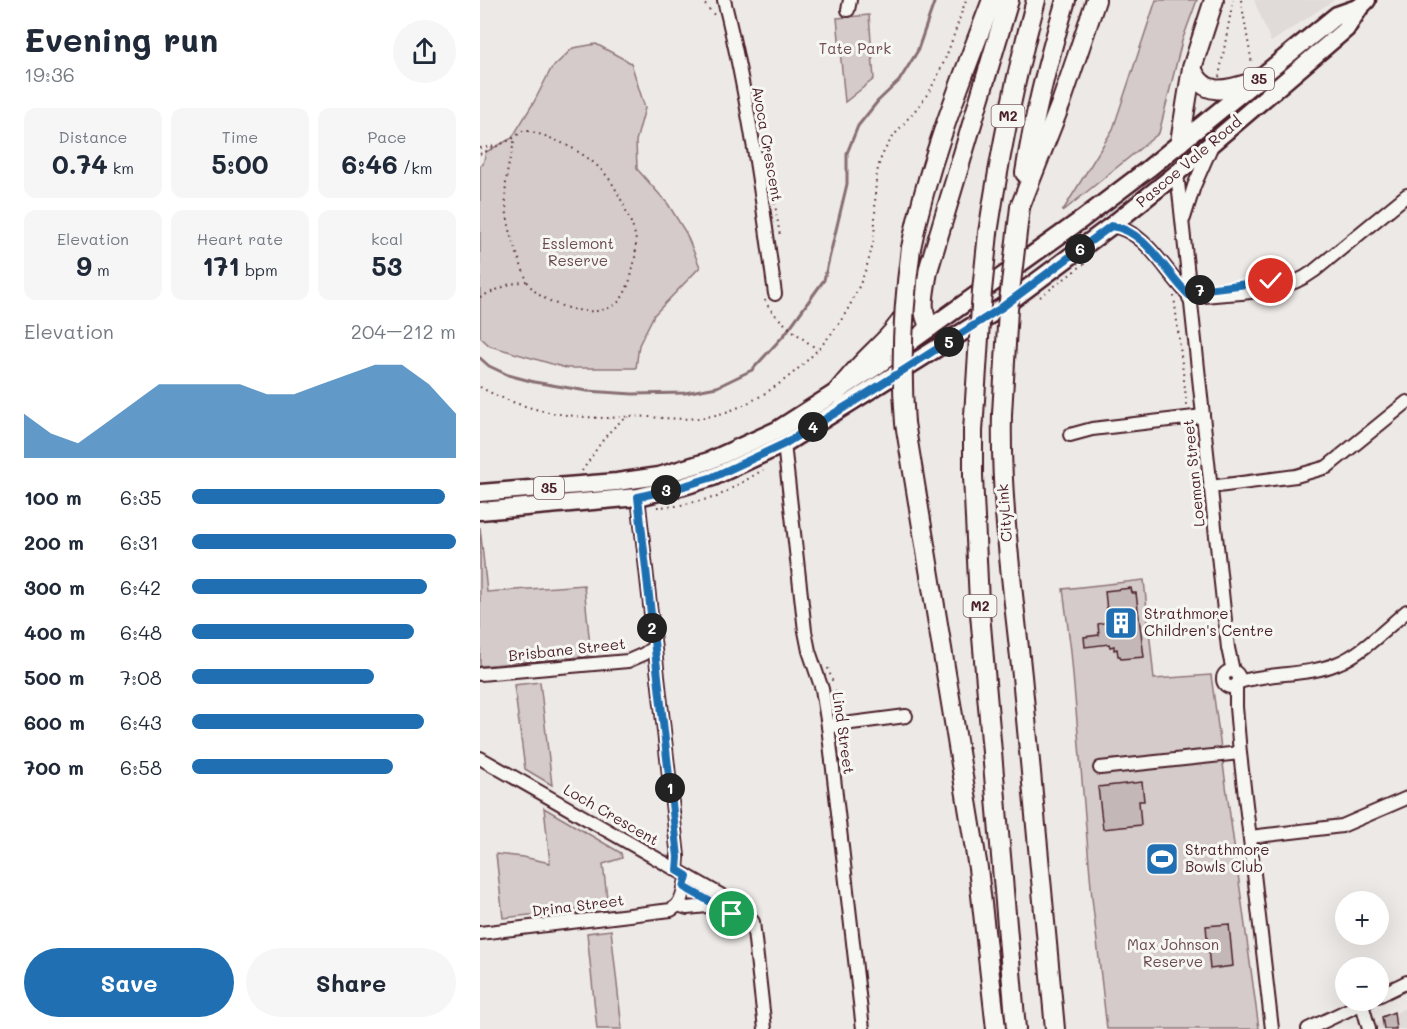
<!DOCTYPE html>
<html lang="en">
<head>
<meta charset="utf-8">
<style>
	:root { --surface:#fff; --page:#f6f6f7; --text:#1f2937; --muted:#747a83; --accent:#1f6fb2 }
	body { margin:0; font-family:Mali,sans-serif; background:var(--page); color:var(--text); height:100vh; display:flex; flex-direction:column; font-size:22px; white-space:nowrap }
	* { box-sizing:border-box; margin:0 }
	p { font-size:20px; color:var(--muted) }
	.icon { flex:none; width:33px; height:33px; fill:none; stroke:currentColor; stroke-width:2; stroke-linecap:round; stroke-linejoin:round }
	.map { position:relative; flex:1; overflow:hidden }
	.sheet { display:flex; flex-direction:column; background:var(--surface); width:480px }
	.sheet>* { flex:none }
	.fabs { position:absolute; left:855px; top:891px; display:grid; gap:12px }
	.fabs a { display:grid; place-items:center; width:54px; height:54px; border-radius:50%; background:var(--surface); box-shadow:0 6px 24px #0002; font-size:30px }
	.pin { position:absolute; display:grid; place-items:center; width:51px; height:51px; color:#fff; margin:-26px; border:3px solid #fff; border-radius:50%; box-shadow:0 2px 6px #0007 }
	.km { position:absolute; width:30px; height:30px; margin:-15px; border-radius:50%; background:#222; color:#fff; font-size:16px; line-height:30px; text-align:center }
	.round { display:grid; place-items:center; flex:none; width:63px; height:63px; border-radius:32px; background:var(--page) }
	.overview { display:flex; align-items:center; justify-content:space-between; height:102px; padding:0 24px }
	h1 { font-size:33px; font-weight:700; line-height:45px }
	.metrics { display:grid; grid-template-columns:repeat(3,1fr); gap:9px; height:102px; padding:6px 24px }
	.metrics div { display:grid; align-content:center; border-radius:12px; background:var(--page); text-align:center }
	.metrics b { font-size:26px; font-weight:700 }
	.metrics small { font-size:16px; font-weight:400 }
	.metrics p { font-size:16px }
	.chart { height:168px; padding:12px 24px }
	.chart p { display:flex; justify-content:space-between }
	.chart svg { width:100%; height:108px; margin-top:6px; fill:var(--accent); opacity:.7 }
	.primary-button { display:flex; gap:12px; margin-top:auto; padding:12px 24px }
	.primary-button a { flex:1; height:69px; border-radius:36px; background:var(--accent); color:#fff; font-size:24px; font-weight:700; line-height:69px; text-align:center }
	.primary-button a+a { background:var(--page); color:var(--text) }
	ul { padding:0 24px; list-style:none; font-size:20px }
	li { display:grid; grid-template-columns:96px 72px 1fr; align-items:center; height:45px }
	li i { height:15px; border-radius:8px; background:var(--accent) }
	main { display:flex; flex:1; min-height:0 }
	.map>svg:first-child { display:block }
</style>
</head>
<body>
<main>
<section class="sheet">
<div class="overview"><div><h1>Evening run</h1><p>19:36</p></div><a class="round"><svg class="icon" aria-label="share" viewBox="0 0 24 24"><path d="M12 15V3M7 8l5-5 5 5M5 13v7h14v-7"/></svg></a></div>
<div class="metrics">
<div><p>Distance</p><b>0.74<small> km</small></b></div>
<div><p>Time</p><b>5:00</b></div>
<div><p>Pace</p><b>6:46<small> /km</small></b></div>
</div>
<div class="metrics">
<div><p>Elevation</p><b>9<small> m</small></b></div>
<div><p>Heart rate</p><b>171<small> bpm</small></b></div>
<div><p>kcal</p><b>53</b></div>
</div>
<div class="chart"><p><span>Elevation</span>204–212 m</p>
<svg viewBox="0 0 160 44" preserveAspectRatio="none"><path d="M0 44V26L10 34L20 38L30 30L40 22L50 14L60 14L70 14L80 14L90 18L100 18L110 14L120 10L130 6L140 6L150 14L160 26V44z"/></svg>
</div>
<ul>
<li><b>100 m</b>6:35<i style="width:96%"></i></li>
<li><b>200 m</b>6:31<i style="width:100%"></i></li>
<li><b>300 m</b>6:42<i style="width:89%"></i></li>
<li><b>400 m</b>6:48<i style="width:84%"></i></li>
<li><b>500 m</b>7:08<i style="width:69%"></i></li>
<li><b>600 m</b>6:43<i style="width:88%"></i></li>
<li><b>700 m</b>6:58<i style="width:76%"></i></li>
</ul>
<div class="primary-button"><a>Save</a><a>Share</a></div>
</section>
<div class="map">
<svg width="927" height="1029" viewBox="0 0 927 1029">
	<rect width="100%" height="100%" fill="#ece9e6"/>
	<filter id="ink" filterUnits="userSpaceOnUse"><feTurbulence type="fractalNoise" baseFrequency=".0167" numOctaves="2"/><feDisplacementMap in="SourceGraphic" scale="12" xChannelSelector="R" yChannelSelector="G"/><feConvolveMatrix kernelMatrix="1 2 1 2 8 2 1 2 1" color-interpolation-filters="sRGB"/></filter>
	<g filter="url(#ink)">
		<!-- built -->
		<g fill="#e0dad8">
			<path d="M774,0H854L791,42Z"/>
			<path d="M927,1007V1029H883Z"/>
		</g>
		<!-- green -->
		<g fill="#d4cbca" stroke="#8f757a" stroke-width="1.5">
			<path d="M676,0H717L702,41L679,133L582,212L633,129Z"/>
			<path d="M389,15L394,79L365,102L357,18Z"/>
			<path d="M116,44L151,63L165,108L156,141L157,169L188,204L206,233L220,267L174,315L159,345L156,368H86L10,346L0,337V166L3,164L6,152L32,138L54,102L71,69L93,48Z"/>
			<path d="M0,527L7,592L104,585L111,656L0,666Z"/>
			<path d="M664,580L674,679L731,675L779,1029H627L612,898L591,651L583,589Z"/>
			<path d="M60,682L72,785L45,769L34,685Z"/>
			<path d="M64,808L141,853L142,858L123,864L128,906L23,918L16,854L43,857L70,863Z"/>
			<path d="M131,930L142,1029H117L107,933Z"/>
		</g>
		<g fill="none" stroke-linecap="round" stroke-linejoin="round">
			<!-- stream -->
			<path stroke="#886e73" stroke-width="3" d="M0,358L9,366L28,375L54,382L107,391L153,394L205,393L237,387L272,370L305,334L344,280L367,184V153L378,126L398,101L419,81L437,52L455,0"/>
		</g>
		<!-- building -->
		<g fill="#c4b7b7" stroke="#4a1f2b" stroke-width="1.5">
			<path d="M651,588L652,593H656L664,657L641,659L640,656H638L637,649L634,650V646L630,647L629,644L605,647L604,637L619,635L618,624L628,622L625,591Z"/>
			<path d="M662,782L664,801H659L661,825L623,829L618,787Z"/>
			<path d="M749,924L753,966L730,969L726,926Z"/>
			<path d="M914,1012L916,1029H904L902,1017Z"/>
		</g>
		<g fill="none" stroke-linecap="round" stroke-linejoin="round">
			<defs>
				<g id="minor">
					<path d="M244,0C268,97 282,196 295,294"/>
					<path d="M368,10L370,0"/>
					<path d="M697,173L748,648L753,671"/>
					<path d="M704,218L714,186L732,145"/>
					<path d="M631,226C666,230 685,272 709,295"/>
					<path d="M709,298C750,291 800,297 834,271L927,195"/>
					<path d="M590,435L612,429L723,416"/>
					<path d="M304,444L325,631L329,651L342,689L348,726L383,1029"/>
					<path d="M730,487L816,476L847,467L927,402"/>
					<path d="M158,497L198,857L197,870"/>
					<circle cx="751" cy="679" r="8"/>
					<path d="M0,674L148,661L164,654L174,647"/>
					<path d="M759,682C790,672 827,676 856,664C882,654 905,629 927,611"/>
					<path d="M756,685V707L760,753L792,1029"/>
					<path d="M348,726L426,716"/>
					<path d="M0,758L260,906L273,922L285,1029"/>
					<path d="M620,768L760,753"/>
					<path d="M770,837L862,826L927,798"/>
					<path d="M198,905L207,908L227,906"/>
					<path d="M0,933L191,910C204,903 203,889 207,876"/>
					<path d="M898,996L927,982"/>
					<path d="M882,1004L889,1029"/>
					<path d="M828,1029L889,1000"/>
				</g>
				<g id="major">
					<path d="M0,493L137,482L179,476L229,461L297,430L394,368L601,220L668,169L857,15L880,7"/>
					<path d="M0,511L158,497L204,486L233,477L304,444L521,308L631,226L697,173L866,29L880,7L887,0"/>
				</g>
				<g id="highway">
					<path d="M712,68C724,100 750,89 776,81"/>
					<path d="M700,142L712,68L734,0"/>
					<path d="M545,173C554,115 569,56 586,0"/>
					<path d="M540,207L581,103L616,0"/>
					<path d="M508,233C520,154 535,77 556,0"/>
					<path d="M431,248C448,162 481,81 512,0"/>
					<path d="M450,327C439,310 445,291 448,271L529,0"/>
					<path d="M356,393C366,381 376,369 387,358C402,343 417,330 427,311"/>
					<path d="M522,414C520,503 533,589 542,676C554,794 564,912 575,1029"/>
					<path d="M425,423L498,868L516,1029"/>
					<path d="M493,431V476L499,602L536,1029"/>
				</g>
			</defs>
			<!-- minor casing -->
			<use href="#minor" stroke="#4a1f2b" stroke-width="16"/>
			<!-- major casing -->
			<use href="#major" stroke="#4a1f2b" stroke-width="21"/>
			<!-- highway casing -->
			<use href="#highway" stroke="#4a1f2b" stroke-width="22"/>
			<!-- path -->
			<g stroke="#4a1f2b" stroke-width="2" stroke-dasharray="1.5 4.5" stroke-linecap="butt">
				<path d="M221,0L236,17"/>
				<path d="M761,0L772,64"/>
				<path d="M739,77L753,0"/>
				<path d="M0,148L15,146"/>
				<path d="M0,154L32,139L44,130C75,137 111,154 130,180C139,193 151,220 155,235C159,251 150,294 136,304C122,314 104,312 88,308C72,303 55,296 47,281"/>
				<path d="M291,179L300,236"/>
				<path d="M694,296L707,406"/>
				<path d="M0,297L30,284L47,281C34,247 21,212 27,175C28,164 32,153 34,142L32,139"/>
				<path d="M560,297L608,261"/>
				<path d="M285,300C289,314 324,340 337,349"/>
				<path d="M0,387C39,409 82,417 126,418C135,418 144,416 153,416C177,417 202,421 226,417C282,408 346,353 371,303C382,282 391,258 394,235C397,209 392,183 401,158C412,131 437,113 451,88C467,61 475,30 486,0"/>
				<path d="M102,471C115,453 128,426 149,417"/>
				<path d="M177,507L196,506L237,497L283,470"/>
				<path d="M348,668L353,683"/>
				<path d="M355,691L358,712"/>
				<path d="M235,913H251"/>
			</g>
			<!-- minor -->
			<use href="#minor" stroke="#f6f6f2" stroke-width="12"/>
			<!-- major -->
			<use href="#major" stroke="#f6f6f2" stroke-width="16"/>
			<!-- highway -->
			<use href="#highway" stroke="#f6f6f2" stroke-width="18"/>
			<defs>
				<g id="highway-bridge">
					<path d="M522,414L528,309L540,207"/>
					<path d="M425,423C420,364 423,307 431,248"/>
					<path d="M493,431L502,291L508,233"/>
				</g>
			</defs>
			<!-- highway-bridge casing -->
			<use href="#highway-bridge" stroke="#4a1f2b" stroke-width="22" stroke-linecap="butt"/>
			<!-- highway-bridge -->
			<use href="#highway-bridge" stroke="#f6f6f2" stroke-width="18"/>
		</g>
	</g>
	<g fill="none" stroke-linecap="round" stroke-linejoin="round" filter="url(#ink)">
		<defs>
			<path id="route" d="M252,914L204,887L207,876L197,870L198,857L158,497L204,486L233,477L304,444L375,401L521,308L631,226C666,230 685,272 709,295L710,291L791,281"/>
		</defs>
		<!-- route casing -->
		<use href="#route" stroke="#fff" stroke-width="12"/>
		<!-- route -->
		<use href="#route" stroke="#1f6fb2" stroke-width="8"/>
	</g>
	<!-- icons -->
	<defs>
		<symbol id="building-square" viewBox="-11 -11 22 22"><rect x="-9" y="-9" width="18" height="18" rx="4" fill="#1f6fb2" stroke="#f6f6f2"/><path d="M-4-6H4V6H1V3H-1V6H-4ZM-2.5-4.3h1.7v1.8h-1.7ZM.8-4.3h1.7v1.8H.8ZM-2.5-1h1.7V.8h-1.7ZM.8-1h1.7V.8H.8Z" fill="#fff"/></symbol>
		<symbol id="stadium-square" viewBox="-11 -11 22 22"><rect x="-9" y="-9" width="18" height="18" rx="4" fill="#1f6fb2" stroke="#f6f6f2"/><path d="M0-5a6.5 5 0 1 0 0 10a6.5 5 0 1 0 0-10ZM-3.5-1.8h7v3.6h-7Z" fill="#fff"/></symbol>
	</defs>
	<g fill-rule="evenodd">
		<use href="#building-square" x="622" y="604" width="38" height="38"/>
		<use href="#stadium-square" x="663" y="840" width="38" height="38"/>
	</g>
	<g text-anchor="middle" stroke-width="6" stroke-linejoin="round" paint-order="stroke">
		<!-- shield labels -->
		<g fill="#f6f6f2" stroke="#7e6067" stroke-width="1.5">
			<rect x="764" y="68" width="30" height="22" rx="4.5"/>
			<rect x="511.5" y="105" width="33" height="22" rx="4.5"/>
			<rect x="54" y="477" width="30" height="22" rx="4.5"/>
			<rect x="483.5" y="595" width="33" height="22" rx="4.5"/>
		</g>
		<g font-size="14" font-weight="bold" fill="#4a1f2b">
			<text x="779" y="84">35</text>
			<text x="528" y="121">M2</text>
			<text x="69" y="493">35</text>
			<text x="500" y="611">M2</text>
		</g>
		<!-- park labels -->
		<g font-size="15" fill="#6c4a53" stroke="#f6f6f2">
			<text x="375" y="54">Tate Park</text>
			<text x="98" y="249">Esslemont<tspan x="98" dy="17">Reserve</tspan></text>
			<text x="693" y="950">Max Johnson<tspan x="693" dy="17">Reserve</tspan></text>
		</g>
		<!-- street labels -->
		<g font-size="15" fill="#4a1f2b" stroke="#f6f6f2">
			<text transform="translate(287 144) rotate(80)" y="5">Avoca Crescent</text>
			<text transform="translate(709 162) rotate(-40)" y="5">Pascoe Vale Road</text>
			<text transform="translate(714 473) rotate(-96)" y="5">Loeman Street</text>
			<text transform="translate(525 513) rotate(-94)" y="5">CityLink</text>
			<text transform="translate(87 650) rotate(-6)" y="5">Brisbane Street</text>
			<text transform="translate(363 733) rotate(82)" y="5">Lind Street</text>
			<text transform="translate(131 815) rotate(30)" y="5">Loch Crescent</text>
			<text transform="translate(98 906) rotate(-7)" y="5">Drina Street</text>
		</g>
		<!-- poi labels -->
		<g font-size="15" fill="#4a1f2b" stroke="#f6f6f2" text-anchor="start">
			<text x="664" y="619">Strathmore<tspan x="664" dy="17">Children's Centre</tspan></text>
			<text x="705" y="855">Strathmore<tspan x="705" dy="17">Bowls Club</tspan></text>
		</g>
	</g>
</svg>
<div class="fabs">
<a>+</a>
<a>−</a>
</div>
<div class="pin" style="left:252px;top:914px;background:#1e9e55"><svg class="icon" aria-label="arrive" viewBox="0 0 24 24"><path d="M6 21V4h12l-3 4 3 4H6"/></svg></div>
<div class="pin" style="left:791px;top:281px;background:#d93025"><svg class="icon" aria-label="check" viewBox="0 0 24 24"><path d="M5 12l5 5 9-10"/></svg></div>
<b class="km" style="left:190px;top:788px">1</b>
<b class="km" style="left:172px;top:628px">2</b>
<b class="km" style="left:186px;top:490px">3</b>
<b class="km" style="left:333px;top:427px">4</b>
<b class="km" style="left:469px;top:342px">5</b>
<b class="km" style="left:600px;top:249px">6</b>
<b class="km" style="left:720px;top:290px">7</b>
</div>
</main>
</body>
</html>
